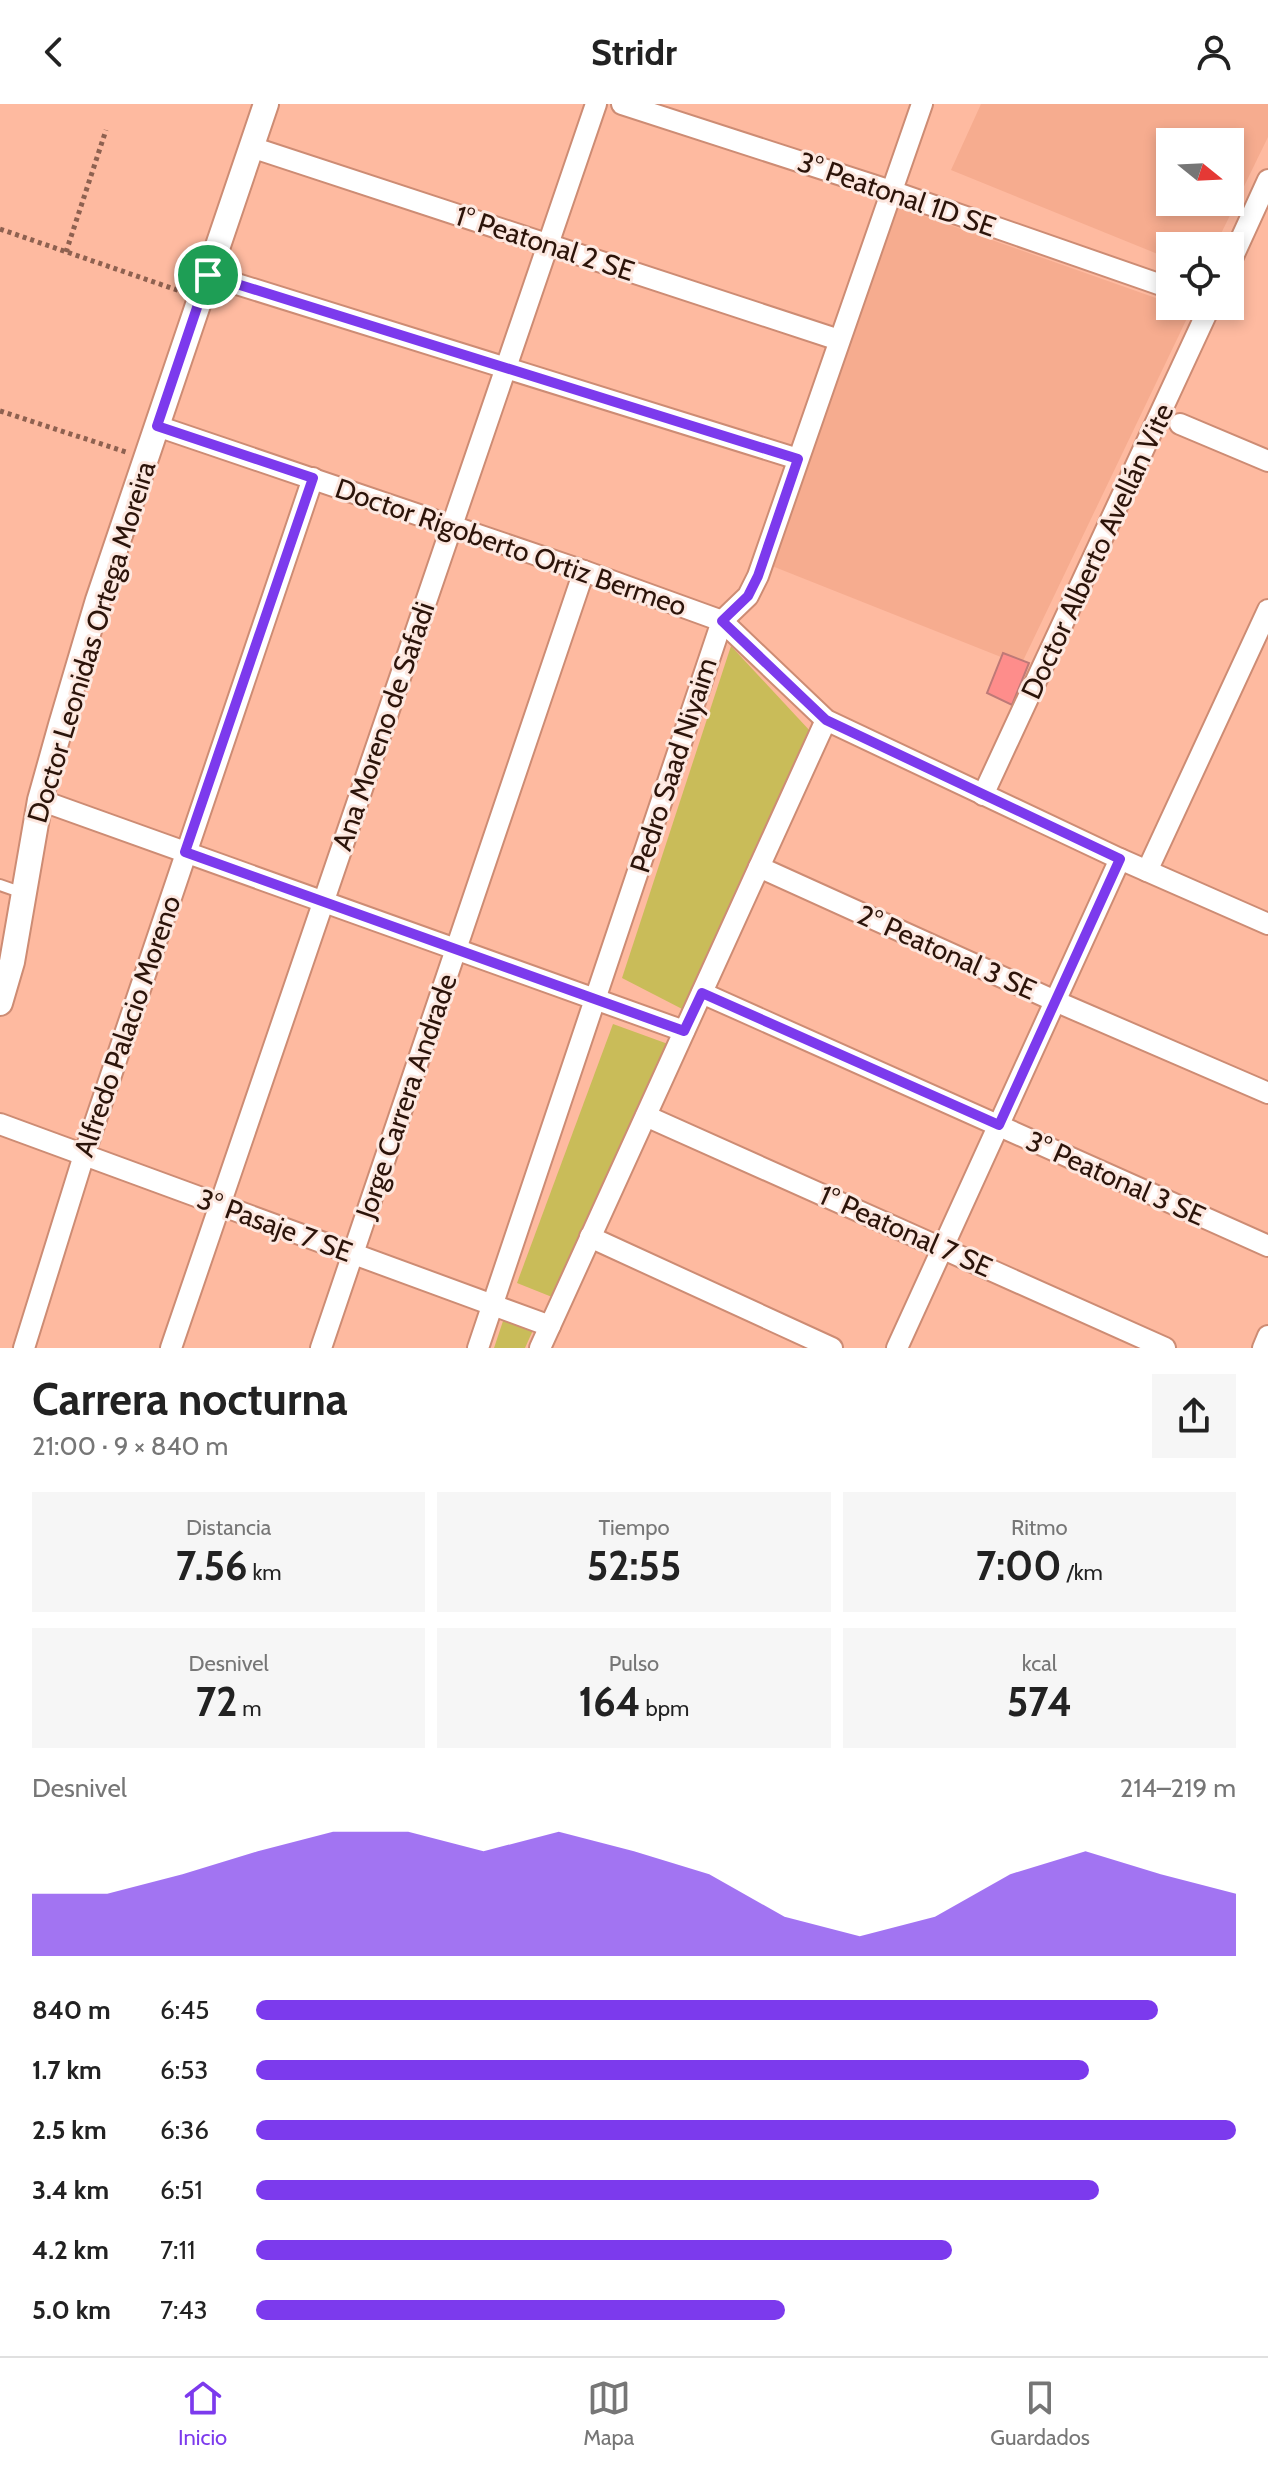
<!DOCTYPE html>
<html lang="es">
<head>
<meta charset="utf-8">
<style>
	:root { --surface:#fff; --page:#f6f6f6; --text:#222; --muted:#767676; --line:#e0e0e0; --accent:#7c3aed }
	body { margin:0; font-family:Cabin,sans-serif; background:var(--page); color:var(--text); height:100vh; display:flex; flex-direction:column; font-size:30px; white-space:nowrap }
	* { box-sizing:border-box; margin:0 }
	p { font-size:26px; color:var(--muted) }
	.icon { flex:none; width:44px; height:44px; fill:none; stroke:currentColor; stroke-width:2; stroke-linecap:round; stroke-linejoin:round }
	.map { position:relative; height:1244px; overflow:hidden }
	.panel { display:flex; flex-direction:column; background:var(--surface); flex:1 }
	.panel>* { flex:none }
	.needle { width:52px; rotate:108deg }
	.controls { position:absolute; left:1156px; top:24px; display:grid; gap:16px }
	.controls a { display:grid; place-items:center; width:88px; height:88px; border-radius:0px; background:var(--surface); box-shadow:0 4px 12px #0003; font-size:40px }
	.pin { position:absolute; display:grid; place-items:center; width:68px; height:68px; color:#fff; margin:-34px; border:4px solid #fff; border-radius:50%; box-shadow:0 2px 8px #0007 }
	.round { display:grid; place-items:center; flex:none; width:84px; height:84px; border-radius:0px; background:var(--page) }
	.head { display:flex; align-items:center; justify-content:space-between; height:136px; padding:0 32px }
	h1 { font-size:44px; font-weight:700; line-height:60px }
	.stats { display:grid; grid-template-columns:repeat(3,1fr); gap:12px; height:136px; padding:8px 32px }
	.stats div { display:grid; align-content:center; border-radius:0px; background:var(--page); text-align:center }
	.stats b { font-size:40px; font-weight:700 }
	.stats small { font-size:22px; font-weight:400 }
	.stats p { font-size:22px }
	.chart { height:224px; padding:16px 32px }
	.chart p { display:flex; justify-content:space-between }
	.chart svg { width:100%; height:144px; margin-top:8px; fill:var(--accent); opacity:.7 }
	ul { padding:0 32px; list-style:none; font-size:26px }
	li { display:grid; grid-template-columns:128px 96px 1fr; align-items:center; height:60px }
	li i { height:20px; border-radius:10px; background:var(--accent) }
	header { display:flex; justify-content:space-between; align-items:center; height:104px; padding:0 32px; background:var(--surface); font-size:36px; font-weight:700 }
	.tab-bar { display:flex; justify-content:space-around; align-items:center; height:112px; border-top:2px solid var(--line); background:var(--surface); font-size:22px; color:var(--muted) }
	.tab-bar a { display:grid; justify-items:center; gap:4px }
	.tab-bar .current { color:var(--accent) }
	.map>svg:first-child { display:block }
</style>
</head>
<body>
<header><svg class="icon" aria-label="back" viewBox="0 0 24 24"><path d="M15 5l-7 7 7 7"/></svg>Stridr<svg class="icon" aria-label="person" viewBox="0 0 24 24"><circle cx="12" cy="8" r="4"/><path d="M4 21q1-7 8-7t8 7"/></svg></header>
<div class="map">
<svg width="1268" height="1244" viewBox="0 0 1268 1244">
	<rect width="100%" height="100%" fill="#febaa0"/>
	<!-- built -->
	<g fill="#f6ac8f" fill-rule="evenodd">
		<path d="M981,0H1268V33L1215,142H1170V155L951,66ZM1170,38H1230V98H1170Z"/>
		<path d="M896,102L1170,199V202L1191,206L1021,561L772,462Z"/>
	</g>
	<!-- green -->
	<g fill="#c9bc59">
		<path d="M731,542L811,628L686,907L622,874Z"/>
		<path d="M613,920L668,940L552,1193L517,1179Z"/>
		<path d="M505,1211L534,1224L525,1244H494Z"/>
	</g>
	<!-- building -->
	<path fill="#fe8d8b" stroke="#be7977" stroke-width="2" d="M1003,549L1029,559L1012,601L987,589Z"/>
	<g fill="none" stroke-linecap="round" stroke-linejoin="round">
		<defs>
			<path id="service" d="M0,781L23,789"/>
			<g id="minor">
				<path d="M622,0L891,87L1170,184"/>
				<path d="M251,43L839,236"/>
				<path d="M1230,159L1268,76"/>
				<path d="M208,171L798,355"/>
				<path d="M1180,320L1268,357"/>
				<path d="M157,322L584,467L722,517L826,616L1120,755L1268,820"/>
				<path d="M983,691L1210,202"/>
				<path d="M40,696L684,927"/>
				<path d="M759,763L1055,897L1268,989"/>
				<path d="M1147,767L1268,506"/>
				<path d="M702,889L1268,1142"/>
				<path d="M646,1012L1165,1244"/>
				<path d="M0,1020L550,1222"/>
				<path d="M590,1133L832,1244"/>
				<path d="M24,1244L84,1051L313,374"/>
				<path d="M171,1244L596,0"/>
				<path d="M321,1244L584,467"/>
				<path d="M478,1244L722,517L748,492L758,472L922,0"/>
				<path d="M540,1244L826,616"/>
				<path d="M897,1244L1120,755"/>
				<path d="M1263,1244L1268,1232"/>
			</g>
			<path id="tertiary" d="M0,899L12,858L40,696L61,621L98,496L266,0"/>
		</defs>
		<!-- service casing -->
		<use href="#service" stroke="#cd8c74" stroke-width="14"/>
		<!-- minor casing -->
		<use href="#minor" stroke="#cd8c74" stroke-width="24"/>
		<!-- tertiary casing -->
		<use href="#tertiary" stroke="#cd8c74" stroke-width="28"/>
		<!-- path -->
		<g stroke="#8e6150" stroke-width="5" stroke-dasharray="4 4" stroke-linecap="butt">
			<path d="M0,125L180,187"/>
			<path d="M66,148L106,26"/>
			<path d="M0,307L126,348"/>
		</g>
		<!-- service -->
		<use href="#service" stroke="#fff" stroke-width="10"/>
		<!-- minor -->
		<use href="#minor" stroke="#fff" stroke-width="20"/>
		<!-- tertiary -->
		<use href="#tertiary" stroke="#fff" stroke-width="24"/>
	</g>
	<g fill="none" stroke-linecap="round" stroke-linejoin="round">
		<defs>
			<path id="route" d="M208,171L798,355L758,472L748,492L722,517L826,616L1120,755L999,1021L702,889L684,927L185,748L313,374L157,322Z"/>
		</defs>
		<!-- route casing -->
		<use href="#route" stroke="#fff" stroke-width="16"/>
		<!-- route -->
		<use href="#route" stroke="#7c3aed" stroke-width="10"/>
	</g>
	<g text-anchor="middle" stroke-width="6" stroke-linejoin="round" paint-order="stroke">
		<!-- street labels -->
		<g font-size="28" fill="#2c140a" stroke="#fde8e0">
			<text transform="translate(897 90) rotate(19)" y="10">3° Peatonal 1D SE</text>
			<text transform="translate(545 139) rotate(18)" y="10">1° Peatonal 2 SE</text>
			<text transform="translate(511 443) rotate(19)" y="10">Doctor Rigoberto Ortiz Bermeo</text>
			<text transform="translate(1097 447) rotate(-65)" y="10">Doctor Alberto Avellán Vite</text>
			<text transform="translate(91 538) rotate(-73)" y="10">Doctor Leonidas Ortega Moreira</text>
			<text transform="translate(383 622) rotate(-71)" y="10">Ana Moreno de Safadi</text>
			<text transform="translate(673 661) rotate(-72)" y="10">Pedro Saad Niyaim</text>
			<text transform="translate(947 848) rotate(24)" y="10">2° Peatonal 3 SE</text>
			<text transform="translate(127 922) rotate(-71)" y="10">Alfredo Palacio Moreno</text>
			<text transform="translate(406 992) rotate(-71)" y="10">Jorge Carrera Andrade</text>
			<text transform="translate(1116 1074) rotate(24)" y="10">3° Peatonal 3 SE</text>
			<text transform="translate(275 1121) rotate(20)" y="10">3° Pasaje 7 SE</text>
			<text transform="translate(906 1127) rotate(24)" y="10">1° Peatonal 7 SE</text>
		</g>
	</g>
</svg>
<div class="controls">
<a><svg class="needle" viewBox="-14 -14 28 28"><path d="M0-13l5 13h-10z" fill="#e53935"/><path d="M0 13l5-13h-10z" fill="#767676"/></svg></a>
<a><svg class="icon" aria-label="locate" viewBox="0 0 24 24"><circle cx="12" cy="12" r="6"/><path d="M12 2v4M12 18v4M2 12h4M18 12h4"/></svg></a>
</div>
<div class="pin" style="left:208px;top:171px;background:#1e9e55"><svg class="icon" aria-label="arrive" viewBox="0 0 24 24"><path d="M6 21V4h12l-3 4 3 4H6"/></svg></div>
</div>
<section class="panel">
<div class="head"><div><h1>Carrera nocturna</h1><p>21:00 · 9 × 840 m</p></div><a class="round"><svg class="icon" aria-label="share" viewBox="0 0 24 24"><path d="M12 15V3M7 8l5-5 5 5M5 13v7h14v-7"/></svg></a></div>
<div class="stats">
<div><p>Distancia</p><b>7.56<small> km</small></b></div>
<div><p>Tiempo</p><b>52:55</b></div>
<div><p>Ritmo</p><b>7:00<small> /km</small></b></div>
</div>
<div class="stats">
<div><p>Desnivel</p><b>72<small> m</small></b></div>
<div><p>Pulso</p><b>164<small> bpm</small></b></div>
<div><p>kcal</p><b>574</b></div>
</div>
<div class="chart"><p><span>Desnivel</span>214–219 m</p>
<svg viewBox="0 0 160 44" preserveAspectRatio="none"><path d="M0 44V25L10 25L20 19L30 12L40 6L50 6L60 12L70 6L80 12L90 19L100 32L110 38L120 32L130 19L140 12L150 19L160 25V44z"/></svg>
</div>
<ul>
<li><b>840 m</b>6:45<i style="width:92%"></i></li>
<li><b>1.7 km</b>6:53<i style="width:85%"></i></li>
<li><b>2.5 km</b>6:36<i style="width:100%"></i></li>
<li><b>3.4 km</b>6:51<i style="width:86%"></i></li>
<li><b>4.2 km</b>7:11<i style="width:71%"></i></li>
<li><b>5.0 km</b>7:43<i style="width:54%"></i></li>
</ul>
</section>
<nav class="tab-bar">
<a class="current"><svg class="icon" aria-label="home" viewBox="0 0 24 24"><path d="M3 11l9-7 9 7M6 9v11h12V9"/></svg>Inicio</a>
<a><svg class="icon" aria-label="map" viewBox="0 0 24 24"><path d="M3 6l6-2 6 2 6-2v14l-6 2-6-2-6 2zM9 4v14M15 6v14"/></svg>Mapa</a>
<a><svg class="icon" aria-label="saved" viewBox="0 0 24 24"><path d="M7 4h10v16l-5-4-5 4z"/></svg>Guardados</a>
</nav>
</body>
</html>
